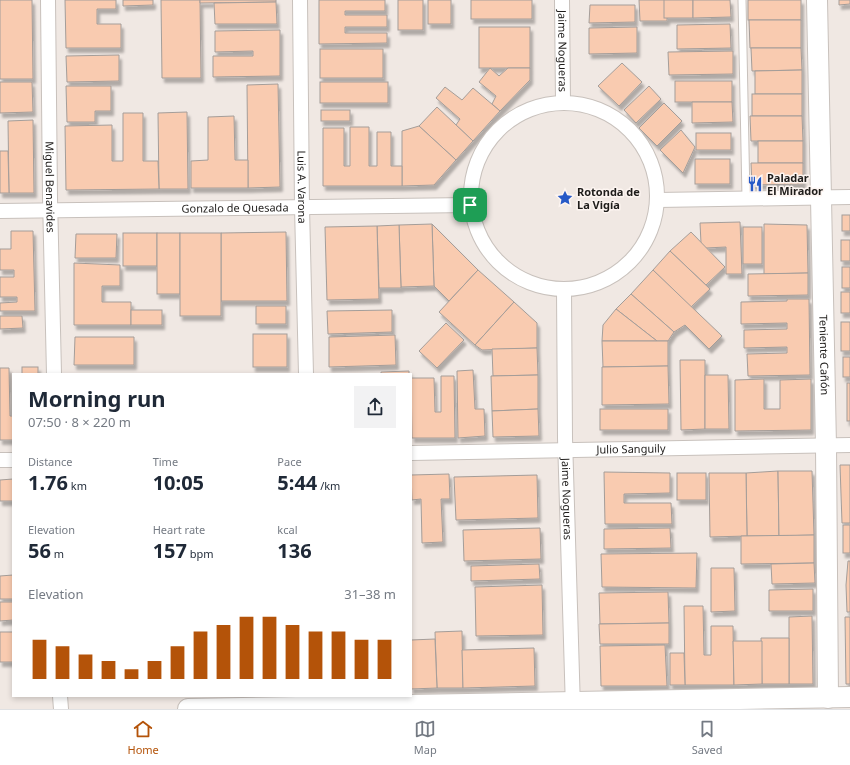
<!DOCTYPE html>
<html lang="en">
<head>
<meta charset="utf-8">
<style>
	:root { --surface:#fff; --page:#f2f2f3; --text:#1f2937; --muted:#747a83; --line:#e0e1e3; --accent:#b45309 }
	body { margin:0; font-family:"Noto Sans",sans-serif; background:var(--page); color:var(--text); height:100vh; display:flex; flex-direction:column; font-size:15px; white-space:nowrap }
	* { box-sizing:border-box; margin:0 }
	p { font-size:13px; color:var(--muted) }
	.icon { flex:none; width:22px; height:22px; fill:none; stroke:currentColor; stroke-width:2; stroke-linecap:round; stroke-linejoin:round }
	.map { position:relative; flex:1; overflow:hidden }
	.panel { position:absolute; left:12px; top:373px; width:400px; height:324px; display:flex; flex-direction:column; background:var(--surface); border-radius:0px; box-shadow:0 2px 6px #0003 }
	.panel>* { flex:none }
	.pin { position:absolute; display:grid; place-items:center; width:34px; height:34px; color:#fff; margin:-17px; border-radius:8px; box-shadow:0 2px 6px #0006 }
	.round { display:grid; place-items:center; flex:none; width:42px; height:42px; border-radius:0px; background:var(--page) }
	.head { display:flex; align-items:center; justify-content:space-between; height:68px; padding:0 16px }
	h1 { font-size:22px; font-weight:700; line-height:30px }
	.figures { display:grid; grid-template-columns:repeat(3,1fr); gap:6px; height:68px; padding:4px 16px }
	.figures div { display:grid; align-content:center }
	.figures b { font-size:20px; font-weight:700 }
	.figures small { font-size:11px; font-weight:400 }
	.figures p { font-size:11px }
	.chart { height:112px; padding:8px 16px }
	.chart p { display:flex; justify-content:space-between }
	.chart svg { width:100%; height:72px; margin-top:4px; stroke:var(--accent); stroke-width:6 }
	.tab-bar { display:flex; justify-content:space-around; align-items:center; height:56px; border-top:1px solid var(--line); background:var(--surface); font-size:11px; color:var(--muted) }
	.tab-bar a { display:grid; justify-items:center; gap:2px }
	.tab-bar .current { color:var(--accent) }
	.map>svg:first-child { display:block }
</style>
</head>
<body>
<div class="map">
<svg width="850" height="709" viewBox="0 0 850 709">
	<defs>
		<filter id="shadow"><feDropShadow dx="2.5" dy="4.5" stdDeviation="1" flood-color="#0004"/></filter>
	</defs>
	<rect width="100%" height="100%" fill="#f0e8e3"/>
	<!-- building -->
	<g fill="#f9cbb0" stroke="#a49d99" filter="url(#shadow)">
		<path d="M0,0H32L33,79H0Z"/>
		<path d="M65,0H116V9H97V24H121V48H66Z"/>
		<path d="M123,0H153V5L123,6Z"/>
		<path d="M161,0H200L201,78H162Z"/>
		<path d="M200,0H276V2L200,3Z"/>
		<path d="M319,0H385V11H345V15H387V27H345V33H387V43L319,44Z"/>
		<rect x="398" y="0" width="25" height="30"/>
		<rect x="428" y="0" width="23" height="24"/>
		<rect x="471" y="0" width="61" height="19"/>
		<path d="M639,0H667V21H640Z"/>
		<rect x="664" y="0" width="29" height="18"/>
		<path d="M693,0H730L731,17L693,18Z"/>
		<rect x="748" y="0" width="53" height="20"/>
		<path d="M839,0H850V4L839,5Z"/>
		<path d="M276,2L277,24H215L214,3Z"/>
		<path d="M590,5H635V22L589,23Z"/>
		<path d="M749,20H801V48H750Z"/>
		<path d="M730,24L731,48L677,49V25Z"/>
		<rect x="479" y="27" width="51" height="41"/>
		<path d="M637,27V53L589,54V28Z"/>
		<path d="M280,30V76L213,77V56H253V51L215,52V31Z"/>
		<path d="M751,48H801L802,70L752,71Z"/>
		<rect x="320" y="49" width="63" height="29"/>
		<path d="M733,51V74L669,75L668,52Z"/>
		<path d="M119,55V81L67,82L66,56Z"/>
		<path d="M622,63L642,82L619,106L598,86Z"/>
		<path d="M490,68L499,76L508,68H530V80L500,111L492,104L496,96L479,82Z"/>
		<path d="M802,70V94H755V71Z"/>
		<rect x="675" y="81" width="57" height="21"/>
		<path d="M0,82H32L33,112L0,113Z"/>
		<rect x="320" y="82" width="68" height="21"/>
		<path d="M278,84L280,187L248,188L247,85Z"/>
		<path d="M66,86H111V111H95V122H67Z"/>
		<path d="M649,86L661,99L636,123L624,110Z"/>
		<path d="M445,87L462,100L473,88L500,111L473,141L456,125L460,119L436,98Z"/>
		<rect x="752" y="94" width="50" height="22"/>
		<path d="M692,102H732L733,122L692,123Z"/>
		<path d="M664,103L682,121L657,146L639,128Z"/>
		<path d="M437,107L473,141L456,160L419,126Z"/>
		<rect x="321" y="110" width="29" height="11"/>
		<path d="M187,112L188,189H159L158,113Z"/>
		<path d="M123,113H143V161H158L159,189L66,190L65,126L112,125V161H123Z"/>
		<path d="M234,116L235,160H248V188H191V161L208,160V117Z"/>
		<path d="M750,116H802L803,141H751Z"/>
		<path d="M33,120L34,193H9L8,121Z"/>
		<path d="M419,126L456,160L434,185L402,186V131Z"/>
		<path d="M350,127H369V166H377V132H391V166H402V186H323V128H344V166H350Z"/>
		<path d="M681,130L695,147L683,173L660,150Z"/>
		<rect x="696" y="133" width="35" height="17"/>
		<rect x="758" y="141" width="45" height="22"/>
		<path d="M0,151H8L9,193H0Z"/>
		<rect x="695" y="159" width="35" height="25"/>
		<path d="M751,163H803V184L752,185Z"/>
		<rect x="842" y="215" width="8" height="16"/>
		<path d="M740,222L742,274H726V247L706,248L701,243L700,223Z"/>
		<path d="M432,224L478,270L449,301L434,286Z"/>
		<path d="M432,224L434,286L401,287L399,225Z"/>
		<path d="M764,224L807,225L808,273L764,274Z"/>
		<path d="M399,225L401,288H379L377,226Z"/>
		<path d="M377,226L379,299L327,300L325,227Z"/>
		<rect x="743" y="227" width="19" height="37"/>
		<path d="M11,231H33L35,311H0V303L17,302V297H0V277H14V270H0V249H11Z"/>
		<path d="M286,232L287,301H221V233Z"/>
		<path d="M691,232L725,267L706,285L670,251Z"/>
		<rect x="123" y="233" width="34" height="33"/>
		<rect x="157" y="233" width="23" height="61"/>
		<rect x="180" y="233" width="41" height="83"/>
		<path d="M76,234H117L116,258H75Z"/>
		<rect x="841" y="240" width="9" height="21"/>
		<path d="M670,251L710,289L691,307L653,270Z"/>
		<path d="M74,263L120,265V286H102V302H131V325H74Z"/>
		<rect x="842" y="267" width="8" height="21"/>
		<path d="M478,270L514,302L475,345L439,312Z"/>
		<path d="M653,270L722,336L709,349L685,325L674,332L631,294Z"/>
		<path d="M808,273V295L748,296V274Z"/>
		<rect x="841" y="292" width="9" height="21"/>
		<path d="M631,294L674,332L668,341H657L616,309Z"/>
		<path d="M787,299H809L810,375L748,376L747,354L787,353V347L744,348V330L787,329V323L741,324V302L787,301Z"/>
		<path d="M514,302L537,323V348L482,350L475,345Z"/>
		<rect x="256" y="306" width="30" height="18"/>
		<path d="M616,309L657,341H602L603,325Z"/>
		<rect x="131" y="310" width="31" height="15"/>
		<path d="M392,310V332L328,334L327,311Z"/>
		<path d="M0,316H22L23,328L0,329Z"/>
		<rect x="841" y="322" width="9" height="29"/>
		<path d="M446,323L464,340L437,368L419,351Z"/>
		<rect x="253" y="334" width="34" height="33"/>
		<path d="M395,335L396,365L329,367V337Z"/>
		<path d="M75,337H134V365H74Z"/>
		<path d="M602,341H668V366L603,367Z"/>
		<path d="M537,348L538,375L493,376L492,349Z"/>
		<rect x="843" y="357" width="7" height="20"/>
		<path d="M680,360H705V429L681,430Z"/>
		<path d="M668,366L669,404L602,405V367Z"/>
		<rect x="22" y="367" width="16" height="7"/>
		<path d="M0,368H9L10,416H13V440H0Z"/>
		<path d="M473,370L475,409H484L485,436L458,438L457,371Z"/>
		<path d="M409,371V374H381V372Z"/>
		<path d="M538,375V409L492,411L491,376Z"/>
		<path d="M705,375H728L729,429H705Z"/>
		<path d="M441,376H454L455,438H412L411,378H434L435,412H441Z"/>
		<path d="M764,379V409H780V380L811,379V430L735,431V380Z"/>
		<rect x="847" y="383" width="3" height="38"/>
		<path d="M538,409L539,436L493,437L492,411Z"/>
		<rect x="600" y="409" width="68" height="21"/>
		<path d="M840,465H850V523H842Z"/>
		<path d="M778,471L779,536H747L746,473Z"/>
		<path d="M778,471H812L814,535L779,536Z"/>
		<path d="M604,472L670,473V493L624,494V503H671L672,524H605Z"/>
		<rect x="677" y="473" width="29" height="27"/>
		<path d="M709,473H746L747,536L710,537Z"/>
		<path d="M449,474L450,499H441L443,542L422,543L421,499L412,500L411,475Z"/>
		<path d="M537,475L538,518L456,520L454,477Z"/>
		<path d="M13,479V501H0V480Z"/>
		<rect x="843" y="525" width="7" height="28"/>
		<path d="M540,528L541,559L464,561L463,530Z"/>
		<path d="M670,528L671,548L604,549V529Z"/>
		<path d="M814,535V563L741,564V536Z"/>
		<path d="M697,553L696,588L602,587L601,554Z"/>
		<path d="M848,561H850V612H847L846,585Z"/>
		<path d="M814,563L815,583L772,584L771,564Z"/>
		<path d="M539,564L540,579L471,581V566Z"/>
		<path d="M711,568H734L735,611L711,612Z"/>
		<path d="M13,575V599H0V576Z"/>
		<path d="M542,585L543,635L476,636L475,587Z"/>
		<path d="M813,589V611H769V590Z"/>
		<path d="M668,592L669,623L600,624L599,593Z"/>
		<path d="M0,602H13V620L0,621Z"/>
		<path d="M684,606H703L704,655H711V626H733L734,685H685Z"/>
		<path d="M812,616L813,684H789V617Z"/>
		<path d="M845,617H850V684H846Z"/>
		<path d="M669,623V644H600L599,624Z"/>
		<path d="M462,631L463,688H437L435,632Z"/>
		<rect x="0" y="632" width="13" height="30"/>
		<path d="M761,638H789V684H762Z"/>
		<path d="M435,639L437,688L411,689V640Z"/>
		<path d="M733,641H762V684L734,685Z"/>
		<path d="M665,645L667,686H601L600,646Z"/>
		<path d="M534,648L535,686L463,688L462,650Z"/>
		<path d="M670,653H684L685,685H670Z"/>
	</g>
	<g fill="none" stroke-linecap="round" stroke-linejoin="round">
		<defs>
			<path id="lane" d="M742,0L746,198"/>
			<g id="street">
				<path id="s1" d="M48,0L50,197L54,374"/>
				<path id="s2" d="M300,0L302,207L306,374"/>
				<path id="s3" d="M562,0L563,102"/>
				<circle cx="564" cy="196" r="93"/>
				<path d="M658,200L850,197"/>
				<path id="s4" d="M0,211L470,205"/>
				<path id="s5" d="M564,290L565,438L573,709"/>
				<path id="s6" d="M411,453L850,445"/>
				<path d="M0,460H13"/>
				<path d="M60,696L61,709"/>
			</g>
			<g id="secondary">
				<path id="s7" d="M817,0L826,446L828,698"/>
				<path d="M188,709L850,697"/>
			</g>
		</defs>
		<!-- lane casing -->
		<use href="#lane" stroke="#c8c1bc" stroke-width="9"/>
		<!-- street casing -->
		<use href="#street" stroke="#c8c1bc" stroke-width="16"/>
		<!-- secondary casing -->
		<use href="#secondary" stroke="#c8c1bc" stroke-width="22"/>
		<!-- lane -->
		<use href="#lane" stroke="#fff" stroke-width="7"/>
		<!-- street -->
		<use href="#street" stroke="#fff" stroke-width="14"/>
		<!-- secondary -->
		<use href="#secondary" stroke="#fff" stroke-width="20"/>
	</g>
	<!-- icons -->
	<defs>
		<symbol id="restaurant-bare" viewBox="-9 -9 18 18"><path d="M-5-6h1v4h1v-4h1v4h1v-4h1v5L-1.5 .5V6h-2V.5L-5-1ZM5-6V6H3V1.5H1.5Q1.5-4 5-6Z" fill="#2659c7" stroke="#fdf5f1" stroke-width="2.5" paint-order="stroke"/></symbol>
		<symbol id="sight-bare" viewBox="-9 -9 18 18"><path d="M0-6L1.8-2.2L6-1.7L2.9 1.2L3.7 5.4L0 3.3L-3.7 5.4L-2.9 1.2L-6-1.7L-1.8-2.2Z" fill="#2659c7" stroke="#fdf5f1" stroke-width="2.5" paint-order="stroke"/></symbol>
	</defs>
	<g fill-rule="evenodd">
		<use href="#restaurant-bare" x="744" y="173" width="22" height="22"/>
		<use href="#sight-bare" x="554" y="187" width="22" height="22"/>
	</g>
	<g text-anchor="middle" stroke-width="3" stroke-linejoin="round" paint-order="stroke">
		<!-- street labels -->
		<g font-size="11" fill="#1e1c1a" stroke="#fdf5f1">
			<text dy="4" stroke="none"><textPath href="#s3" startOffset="51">Jaime Nogueras</textPath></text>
			<text dy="4" stroke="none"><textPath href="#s1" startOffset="187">Miguel Benavides</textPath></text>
			<text dy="4" stroke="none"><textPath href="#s2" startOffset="187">Luis A. Varona</textPath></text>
			<text dy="4" stroke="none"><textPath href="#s4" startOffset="235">Gonzalo de Quesada</textPath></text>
			<text dy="4" stroke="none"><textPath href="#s7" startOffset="355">Teniente Cañón</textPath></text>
			<text dy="4" stroke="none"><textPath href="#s6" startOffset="220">Julio Sanguily</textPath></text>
			<text dy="4" stroke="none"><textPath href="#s5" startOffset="209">Jaime Nogueras</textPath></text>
		</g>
		<!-- poi labels -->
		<g font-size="11" font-weight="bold" fill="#1e1c1a" stroke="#fdf5f1" text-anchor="start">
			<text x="767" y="182">Paladar<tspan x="767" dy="13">El Mirador</tspan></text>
			<text x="577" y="196">Rotonda de<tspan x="577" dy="13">La Vigía</tspan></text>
		</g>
	</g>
</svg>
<div class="pin" style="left:470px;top:205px;background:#1e9e55"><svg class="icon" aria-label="arrive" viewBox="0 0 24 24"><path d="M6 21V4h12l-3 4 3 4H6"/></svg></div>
<section class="panel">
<div class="head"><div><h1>Morning run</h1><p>07:50 · 8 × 220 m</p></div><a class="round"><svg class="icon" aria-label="share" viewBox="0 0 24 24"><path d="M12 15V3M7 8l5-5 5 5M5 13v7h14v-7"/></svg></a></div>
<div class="figures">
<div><p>Distance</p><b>1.76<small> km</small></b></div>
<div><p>Time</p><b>10:05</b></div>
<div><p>Pace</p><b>5:44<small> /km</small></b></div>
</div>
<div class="figures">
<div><p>Elevation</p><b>56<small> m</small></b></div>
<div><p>Heart rate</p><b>157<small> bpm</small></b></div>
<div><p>kcal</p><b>136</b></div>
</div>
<div class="chart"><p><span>Elevation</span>31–38 m</p>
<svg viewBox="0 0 160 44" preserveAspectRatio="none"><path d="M5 44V20M15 44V24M25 44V29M35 44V33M45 44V38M55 44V33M65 44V24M75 44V15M85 44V11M95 44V6M105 44V6M115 44V11M125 44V15M135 44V15M145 44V20M155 44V20"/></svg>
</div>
</section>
</div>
<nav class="tab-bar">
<a class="current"><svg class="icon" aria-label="home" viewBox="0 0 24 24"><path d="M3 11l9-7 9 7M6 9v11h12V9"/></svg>Home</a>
<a><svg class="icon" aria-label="map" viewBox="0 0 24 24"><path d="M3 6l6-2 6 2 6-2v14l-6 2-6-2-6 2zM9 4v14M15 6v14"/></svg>Map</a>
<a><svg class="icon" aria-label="saved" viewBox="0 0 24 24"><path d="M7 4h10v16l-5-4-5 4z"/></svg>Saved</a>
</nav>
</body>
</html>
